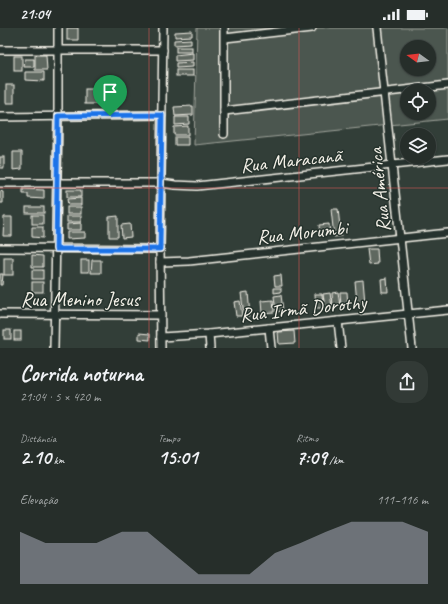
<!DOCTYPE html>
<html lang="pt">
<head>
<meta charset="utf-8">
<style>
	:root { --surface:#262e2a; --page:#323a36; --text:#f1f3f6; --muted:#a4a8a8; --line:#424a47; --accent:#8c9099 }
	body { margin:0; font-family:Caveat,sans-serif; background:var(--page); color:var(--text); height:100vh; display:flex; flex-direction:column; font-size:15px; white-space:nowrap }
	* { box-sizing:border-box; margin:0 }
	p { font-size:13px; color:var(--muted) }
	.icon { flex:none; width:22px; height:22px; fill:none; stroke:currentColor; stroke-width:2; stroke-linecap:round; stroke-linejoin:round }
	.map { position:relative; height:320px; overflow:hidden }
	.drawer { display:flex; flex-direction:column; background:var(--surface); flex:1 }
	.drawer>* { flex:none }
	.needle { width:26px; rotate:285deg }
	.controls { position:absolute; left:400px; top:12px; display:grid; gap:8px }
	.controls a { display:grid; place-items:center; width:36px; height:36px; border-radius:50%; background:var(--surface); box-shadow:0 1px 3px #0004,0 0 0 1px var(--line); font-size:20px }
	.pin { position:absolute; display:grid; place-items:center; width:34px; height:34px; color:#fff; margin:-41px -17px; border-radius:50% 50% 50% 0; rotate:-45deg; box-shadow:0 0 4px #0007 }
	.pin .icon { rotate:45deg }
	.round { display:grid; place-items:center; flex:none; width:42px; height:42px; border-radius:16px; background:var(--page) }
	.overview { display:flex; align-items:center; justify-content:space-between; height:68px; padding:0 20px }
	h1 { font-size:22px; font-weight:600; line-height:30px }
	.figures { display:grid; grid-template-columns:repeat(3,1fr); gap:6px; height:68px; padding:4px 20px }
	.figures div { display:grid; align-content:center }
	.figures b { font-size:20px; font-weight:600 }
	.figures small { font-size:11px; font-weight:400 }
	.figures p { font-size:11px }
	.chart { height:112px; padding:8px 20px }
	.chart p { display:flex; justify-content:space-between }
	.chart svg { width:100%; height:72px; margin-top:4px; fill:var(--accent); opacity:.7 }
	.status { display:flex; justify-content:space-between; align-items:center; height:28px; padding:0 20px; background:var(--surface); direction:ltr }
	.status svg { height:11px; fill:currentColor }
	.map>svg:first-child { display:block }
</style>
</head>
<body>
<div class="status"><b>21:04</b><svg viewBox="0 0 49 12"><path d="M0 12V9h3v3zM5 12V6h3v6zM10 12V3h3v9zM15 12V0h3v12zM26 1h20v11H26zM47 4h2v5h-2z"/></svg></div>
<div class="map">
<svg width="448" height="320" viewBox="0 0 448 320">
	<rect width="100%" height="100%" fill="#323e38"/>
	<filter id="ink" filterUnits="userSpaceOnUse"><feTurbulence type="fractalNoise" baseFrequency=".025" numOctaves="2"/><feDisplacementMap in="SourceGraphic" scale="8" xChannelSelector="R" yChannelSelector="G"/><feConvolveMatrix kernelMatrix="1 2 1 2 8 2 1 2 1" color-interpolation-filters="sRGB"/></filter>
	<g filter="url(#ink)">
		<!-- green -->
		<path fill="#4c564f" stroke="#a0a49c" fill-rule="evenodd" d="M197,0H448V91L194,117ZM407,19H429V41H407ZM407,63H429V85H407Z"/>
		<!-- building -->
		<g fill="#5f6861" stroke="#f4f1e8">
			<rect x="67" y="0" width="11" height="12"/>
			<path d="M192,3V8L175,9V4Z"/>
			<path d="M191,11V16L174,17V12Z"/>
			<rect x="176" y="19" width="16" height="5"/>
			<path d="M193,25V32L175,33V27Z"/>
			<path d="M35,27H46L47,42H35Z"/>
			<rect x="14" y="28" width="8" height="15"/>
			<path d="M25,31H34V39H24Z"/>
			<path d="M193,34V39L176,40V35Z"/>
			<rect x="176" y="42" width="17" height="6"/>
			<path d="M25,44H44V53L25,52Z"/>
			<rect x="6" y="57" width="8" height="18"/>
			<rect x="85" y="61" width="16" height="15"/>
			<path d="M193,78V87L175,88L174,79Z"/>
			<path d="M175,89H189V96L175,97Z"/>
			<path d="M188,98V107H174V99Z"/>
			<rect x="175" y="109" width="13" height="8"/>
			<path d="M13,124H22V141L13,142Z"/>
			<rect x="0" y="129" width="4" height="11"/>
			<path d="M23,161L44,162V171L28,170V166H23Z"/>
			<rect x="67" y="162" width="14" height="7"/>
			<path d="M0,163L3,164V175H0Z"/>
			<path d="M81,170V177H68L67,171Z"/>
			<rect x="26" y="179" width="18" height="6"/>
			<rect x="67" y="179" width="14" height="7"/>
			<path d="M331,181H338L341,208L334,209Z"/>
			<rect x="32" y="187" width="11" height="9"/>
			<rect x="67" y="188" width="14" height="6"/>
			<path d="M118,188V209H109V189Z"/>
			<path d="M4,189H12V208H3Z"/>
			<path d="M81,195V202H67V196Z"/>
			<path d="M130,196L131,209L122,210L121,197Z"/>
			<path d="M329,196L330,206L320,207L319,197Z"/>
			<path d="M32,199H43V210L32,209Z"/>
			<path d="M67,204H85V210L67,211Z"/>
			<path d="M367,221H377L378,236L369,237Z"/>
			<path d="M32,227L43,228V239H32Z"/>
			<rect x="4" y="230" width="9" height="17"/>
			<rect x="81" y="232" width="8" height="12"/>
			<path d="M92,232H101V245H91Z"/>
			<rect x="32" y="242" width="11" height="9"/>
			<path d="M0,246H3L2,257H0Z"/>
			<path d="M281,247L282,258H275L274,248Z"/>
			<path d="M387,250L388,264H382L381,251Z"/>
			<path d="M363,252L365,275H357L355,253Z"/>
			<rect x="32" y="254" width="11" height="10"/>
			<path d="M274,260H281V264L274,265Z"/>
			<path d="M248,264L250,288H244L241,265Z"/>
			<path d="M338,264L340,278L333,279L332,265Z"/>
			<path d="M340,264H347L348,277L341,278Z"/>
			<path d="M330,265L332,279L325,280L323,266Z"/>
			<path d="M315,266H322L323,280H316Z"/>
			<path d="M281,267L283,283L276,284L274,268Z"/>
			<path d="M273,272L274,284L262,285L261,273Z"/>
			<path d="M240,273L242,288H236L234,274Z"/>
			<rect x="4" y="302" width="7" height="9"/>
			<rect x="14" y="303" width="7" height="9"/>
			<path d="M294,303L295,315L279,316L278,304Z"/>
			<path d="M139,305L150,306V312L139,311Z"/>
		</g>
		<g fill="none" stroke-linecap="round" stroke-linejoin="round">
			<defs>
				<g id="minor">
					<path d="M377,0L412,320"/>
					<path d="M225,10L312,0"/>
					<path d="M0,22H163"/>
					<path d="M224,83L448,57"/>
					<path d="M0,89L162,87"/>
					<path d="M224,106V0"/>
					<path d="M0,155H161L175,157L197,158L448,131"/>
					<path d="M0,220L160,221"/>
					<path d="M160,234L189,233L448,205"/>
					<path d="M0,286L161,287"/>
					<path d="M338,293L341,320"/>
					<path d="M269,300L271,320"/>
					<path d="M209,306L210,320"/>
					<path d="M161,309L209,306L448,282"/>
					<path d="M54,320L58,89V0"/>
					<path d="M161,320L160,221L163,0"/>
				</g>
			</defs>
			<!-- minor casing -->
			<use href="#minor" stroke="#f4f1e8" stroke-width="10"/>
			<!-- minor -->
			<use href="#minor" stroke="#26332d" stroke-width="7"/>
		</g>
	</g>
	<g fill="none" stroke-linecap="round" stroke-linejoin="round" filter="url(#ink)">
		<defs>
			<path id="route" d="M162,87L160,221H56L58,88Z"/>
		</defs>
		<!-- route casing -->
		<use href="#route" stroke="#fff" stroke-width="8"/>
		<!-- route -->
		<use href="#route" stroke="#1a73e8" stroke-width="5"/>
	</g>
	<!-- grid -->
	<path fill="none" stroke="#de5a58" stroke-width="1" stroke-opacity="0.55" d="M149,0V320M299,0V320M0,160H448"/>
	<g text-anchor="middle" stroke-width="3" stroke-linejoin="round" paint-order="stroke">
		<!-- street labels -->
		<g font-size="20" fill="#f4f1e8" stroke="#26332d">
			<text transform="translate(291 132) rotate(-6)" y="7">Rua Maracanã</text>
			<text transform="translate(379 162) rotate(-96)" y="7">Rua América</text>
			<text transform="translate(302 204) rotate(-6)" y="7">Rua Morumbi</text>
			<text x="80" y="278">Rua Menino Jesus</text>
			<text transform="translate(303 280) rotate(-6)" y="7">Rua Irmã Dorothy</text>
		</g>
	</g>
</svg>
<div class="controls">
<a><svg class="needle" viewBox="-14 -14 28 28"><path d="M0-13l5 13h-10z" fill="#e53935"/><path d="M0 13l5-13h-10z" fill="#a4a8a8"/></svg></a>
<a><svg class="icon" aria-label="locate" viewBox="0 0 24 24"><circle cx="12" cy="12" r="6"/><path d="M12 2v4M12 18v4M2 12h4M18 12h4"/></svg></a>
<a><svg class="icon" aria-label="layers" viewBox="0 0 24 24"><path d="M12 4l9 5-9 5-9-5zM3 14l9 5 9-5"/></svg></a>
</div>
<div class="pin" style="left:110px;top:88px;background:#1e9e55"><svg class="icon" aria-label="arrive" viewBox="0 0 24 24"><path d="M6 21V4h12l-3 4 3 4H6"/></svg></div>
</div>
<section class="drawer">
<div class="overview"><div><h1>Corrida noturna</h1><p>21:04 · 5 × 420 m</p></div><a class="round"><svg class="icon" aria-label="share" viewBox="0 0 24 24"><path d="M12 15V3M7 8l5-5 5 5M5 13v7h14v-7"/></svg></a></div>
<div class="figures">
<div><p>Distância</p><b>2.10<small> km</small></b></div>
<div><p>Tempo</p><b>15:01</b></div>
<div><p>Ritmo</p><b>7:09<small> /km</small></b></div>
</div>
<div class="chart"><p><span>Elevação</span>111–116 m</p>
<svg viewBox="0 0 160 44" preserveAspectRatio="none"><path d="M0 44V12L10 19L20 19L30 19L40 12L50 12L60 25L70 38L80 38L90 38L100 25L110 19L120 12L130 6L140 6L150 6L160 12V44z"/></svg>
</div>
</section>
</body>
</html>
